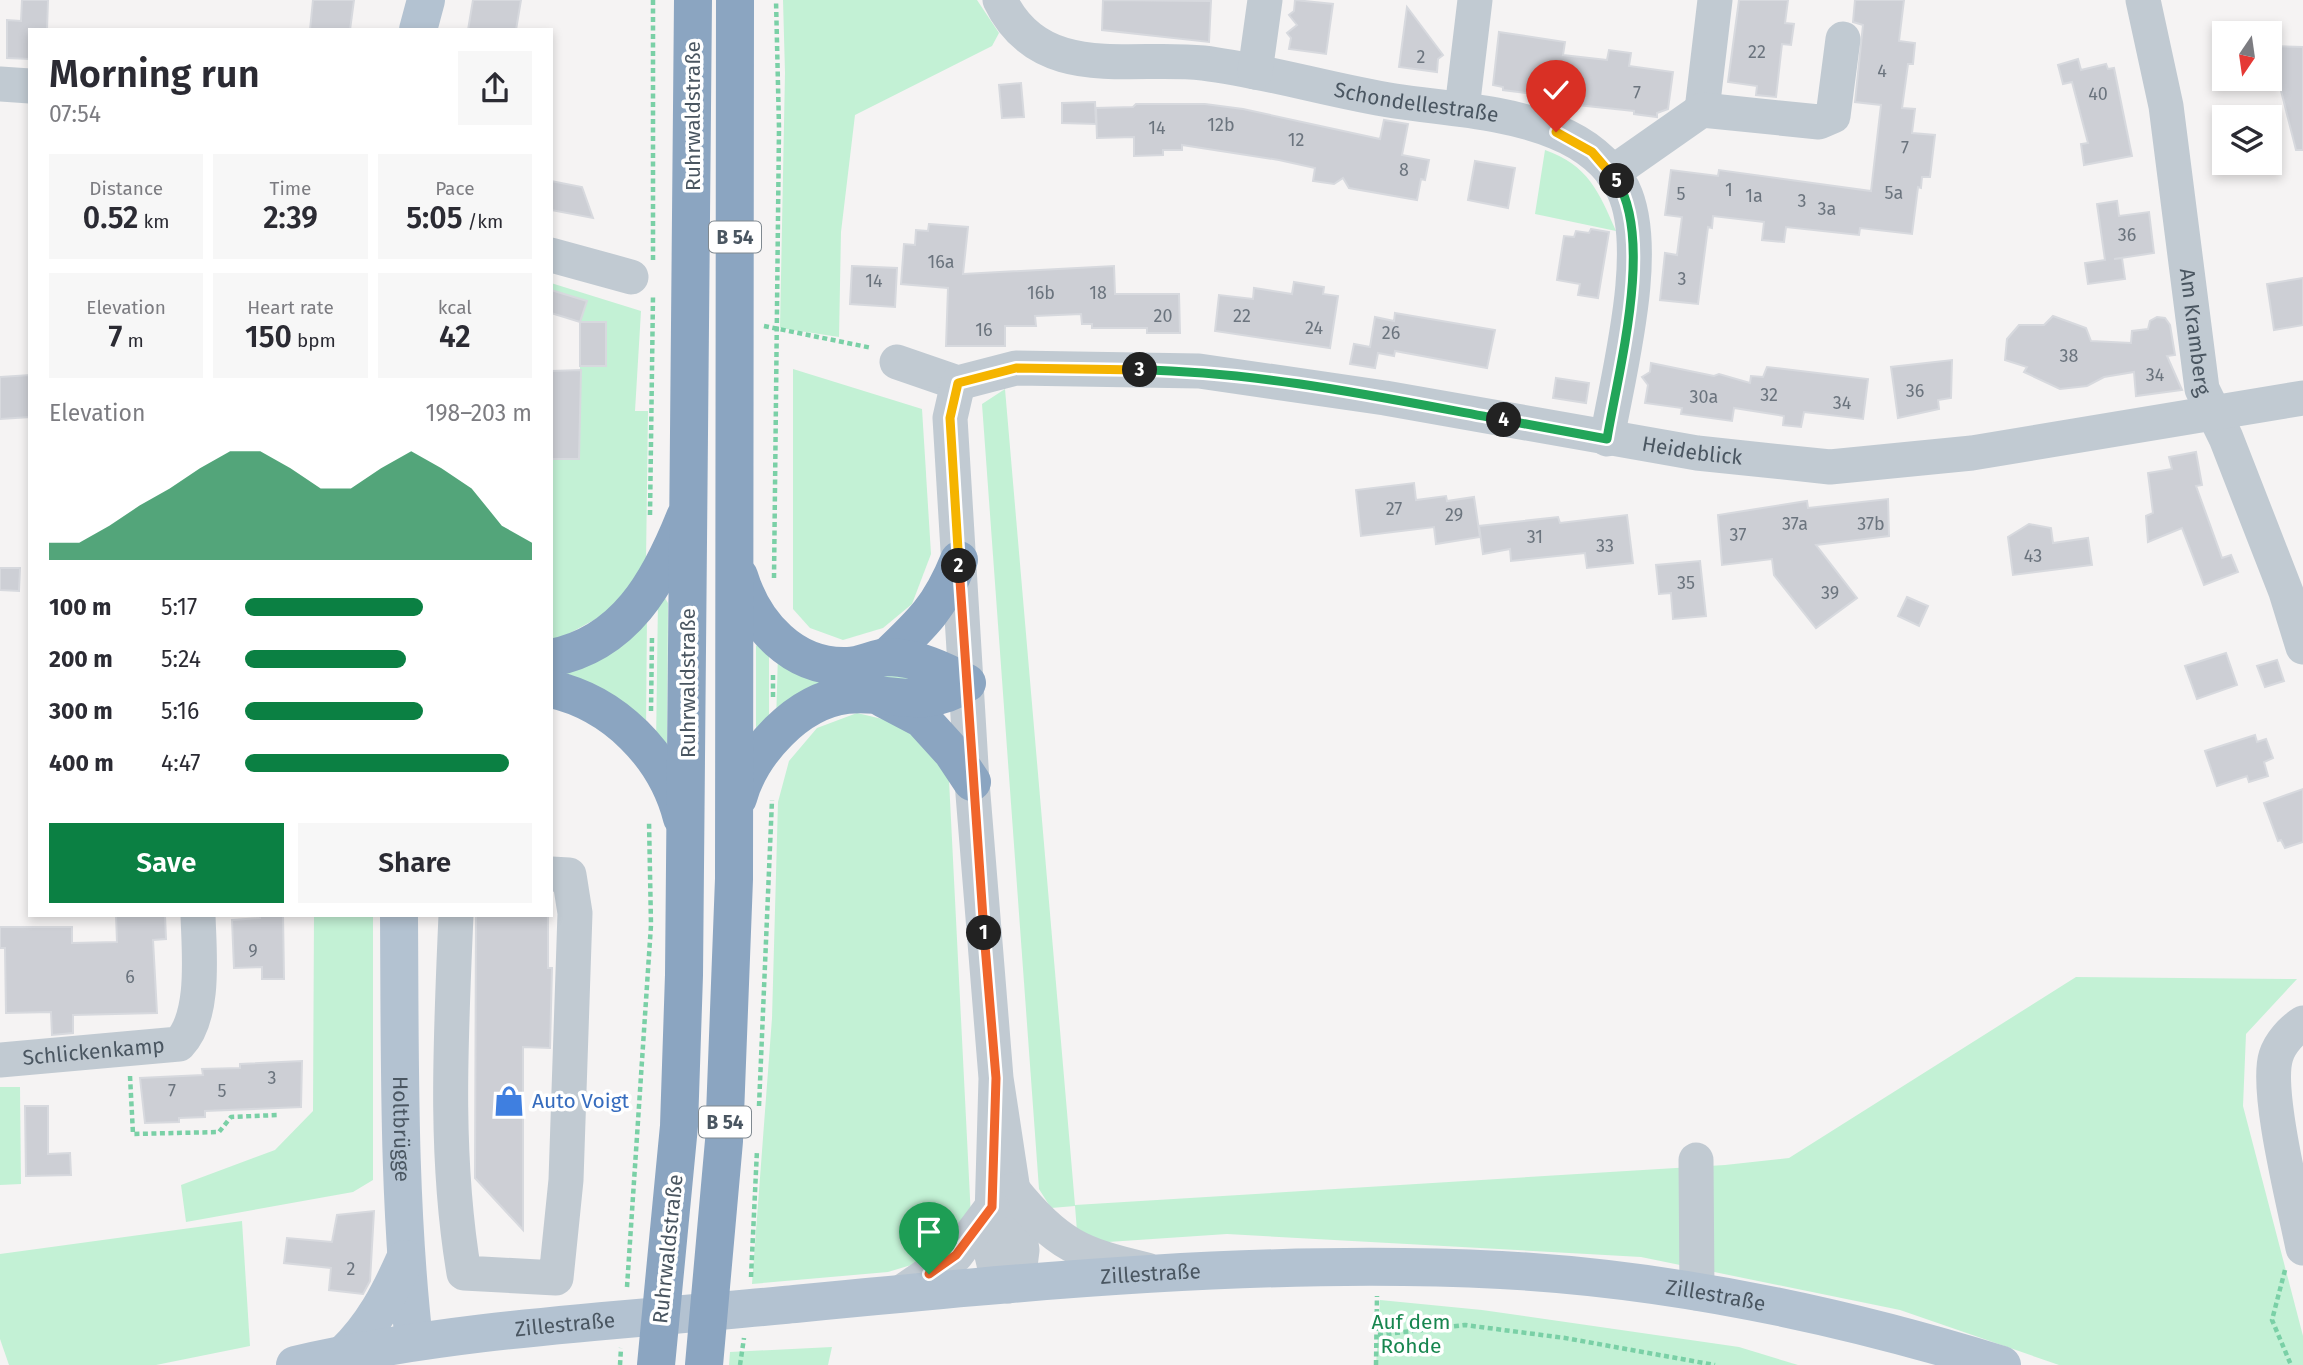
<!DOCTYPE html>
<html lang="en">
<head>
<meta charset="utf-8">
<style>
	:root { --surface:#fff; --page:#f7f7f7; --text:#2b2b33; --muted:#7c7c81; --accent:#0b8043 }
	body { margin:0; font-family:"Fira Sans",sans-serif; background:var(--page); color:var(--text); height:100vh; display:flex; flex-direction:column; font-size:26px; white-space:nowrap }
	* { box-sizing:border-box; margin:0 }
	p { font-size:23px; color:var(--muted) }
	.icon { flex:none; width:38px; height:38px; fill:none; stroke:currentColor; stroke-width:2; stroke-linecap:round; stroke-linejoin:round }
	.map { position:relative; flex:1; overflow:hidden }
	.panel { position:absolute; left:28px; top:28px; width:525px; height:889px; display:flex; flex-direction:column; background:var(--surface); border-radius:0px; box-shadow:0 4px 10px #0003 }
	.panel>* { flex:none }
	.needle { width:46px; rotate:193deg }
	.tools { position:absolute; left:2212px; top:21px; display:grid; gap:14px }
	.tools a { display:grid; place-items:center; width:70px; height:70px; border-radius:0px; background:var(--surface); box-shadow:0 4px 10px #0003; font-size:35px }
	.pin { position:absolute; display:grid; place-items:center; width:60px; height:60px; color:#fff; margin:-72px -30px; border-radius:50% 50% 50% 0; rotate:-45deg; box-shadow:0 0 7px #0007 }
	.pin .icon { rotate:45deg }
	.km { position:absolute; width:35px; height:35px; margin:-18px; border-radius:50%; background:#222; color:#fff; font-size:19px; line-height:35px; text-align:center }
	.round { display:grid; place-items:center; flex:none; width:74px; height:74px; border-radius:0px; background:var(--page) }
	.overview { display:flex; align-items:center; justify-content:space-between; height:119px; padding:0 21px }
	h1 { font-size:38px; font-weight:600; line-height:52px }
	.stats { display:grid; grid-template-columns:repeat(3,1fr); gap:10px; height:119px; padding:7px 21px }
	.stats div { display:grid; align-content:center; border-radius:0px; background:var(--page); text-align:center }
	.stats b { font-size:30px; font-weight:600 }
	.stats small { font-size:19px; font-weight:400 }
	.stats p { font-size:19px }
	.chart { height:196px; padding:14px 21px }
	.chart p { display:flex; justify-content:space-between }
	.chart svg { width:100%; height:126px; margin-top:7px; fill:var(--accent); opacity:.7 }
	.button { display:flex; gap:14px; margin-top:auto; padding:14px 21px }
	.button a { flex:1; height:80px; border-radius:0px; background:var(--accent); color:#fff; font-size:28px; font-weight:600; line-height:80px; text-align:center }
	.button a+a { background:var(--page); color:var(--text) }
	ul { padding:0 21px; list-style:none; font-size:23px }
	li { display:grid; grid-template-columns:112px 84px 1fr; align-items:center; height:52px }
	li i { height:18px; border-radius:9px; background:var(--accent) }
	.map>svg:first-child { display:block }
</style>
</head>
<body>
<div class="map">
<svg width="2303" height="1365" viewBox="0 0 2303 1365">
	<rect width="100%" height="100%" fill="#f5f3f3"/>
	<!-- green -->
	<g fill="#c3f1d5">
		<path d="M783,0H977L999,33L992,46L855,115L841,232L839,337L780,328L785,73Z"/>
		<path d="M1545,150C1588,165 1599,192 1616,231L1535,214Z"/>
		<path d="M551,283L641,311L635,411H648L646,561L616,608L559,639H551V459H579L580,366H606V322H580L586,301L551,290Z"/>
		<path d="M793,369L922,409L931,554L912,604L883,628L843,640L810,628L793,609Z"/>
		<path d="M1005,389L1075,1205L1725,1165L1789,1158L2076,977L2297,979L2246,1034L2243,1106L2303,1336V1365H2059L1900,1310L1641,1257L1227,1234L1078,1244L1075,1206L1051,1208L1039,1189L982,404Z"/>
		<path d="M665,598L668,603L667,743L663,748L656,746L658,599Z"/>
		<path d="M647,615L646,731L551,668Z"/>
		<path d="M760,643L769,644V733L756,729V646Z"/>
		<path d="M778,653L928,674L776,723Z"/>
		<path d="M857,713L895,722L948,760L971,1218L941,1256L888,1272L752,1284L772,1018L778,802L789,761L817,728Z"/>
		<path d="M314,915H373V1180L353,1192L186,1222L181,1185L275,1150L313,1111Z"/>
		<path d="M20,1087L21,1184L0,1185V1087Z"/>
		<path d="M242,1221L250,1346L156,1365H9L0,1339V1254Z"/>
		<path d="M1380,1300L1482,1310L1739,1347L1798,1365H1376Z"/>
		<path d="M832,1347L828,1365H729L730,1352Z"/>
	</g>
	<!-- building -->
	<g fill="#cdcfd5" stroke="#d7d9de" stroke-width="2">
		<path d="M22,0H48L47,30H30V59L7,58V20L21,21Z"/>
		<path d="M313,0H354L350,30H310Z"/>
		<path d="M473,0H521L516,30H468Z"/>
		<path d="M1103,0L1211,1L1209,42L1102,30Z"/>
		<path d="M1295,0L1333,4L1326,54L1289,49L1291,38L1287,33L1297,25L1289,15L1294,11Z"/>
		<path d="M1739,0H1788L1785,23L1794,24L1791,45L1782,44L1776,97L1756,95L1757,86L1728,82Z"/>
		<path d="M1855,0H1904L1899,41L1915,43L1913,64H1908L1902,108L1915,109L1912,133L1935,135L1930,177H1922L1921,188L1918,187L1912,234L1860,228L1859,235L1786,227L1784,242L1762,240L1764,222L1713,216L1712,228L1708,227L1698,304L1660,300L1665,253L1677,255L1682,217L1665,215L1671,170L1718,176L1719,170L1871,191L1881,105L1855,102L1863,25L1853,22Z"/>
		<path d="M1407,7L1443,55L1438,59L1437,72L1399,67Z"/>
		<path d="M1499,32L1565,42L1563,55L1607,60L1609,50L1631,53L1629,66L1673,72L1668,109L1657,113V117L1634,114V111L1568,104V100L1558,97L1503,90V87L1493,85Z"/>
		<path d="M2270,46L2303,47V150H2296L2277,75L2270,74Z"/>
		<path d="M2078,59L2081,70L2106,64L2108,69L2114,68L2132,156L2084,165L2081,144L2088,143L2072,82L2063,84L2058,65Z"/>
		<path d="M1021,83L1024,117L1002,118L999,85Z"/>
		<path d="M1095,102L1096,124L1062,123V103Z"/>
		<path d="M1136,104H1205L1243,109L1380,139L1384,120L1408,124L1402,155L1429,160L1425,180L1421,179L1417,200L1349,188L1343,178L1334,184L1313,181L1315,168L1279,160L1182,145V150H1163V155L1134,156V137L1097,138L1096,108L1133,107Z"/>
		<path d="M1475,161L1515,168L1508,208L1468,200Z"/>
		<path d="M551,181L582,187L593,218L551,210Z"/>
		<path d="M2117,201L2119,216L2149,212L2154,253L2114,259L2122,258L2125,279L2088,284L2085,263L2105,260L2097,204Z"/>
		<path d="M929,224L968,227L963,274L1114,266L1115,294H1179L1180,333H1147V328H1092V324H1082L1081,314L1035,316L1036,326H1005V346H946L948,288L901,284L904,244L915,245L916,230L928,231Z"/>
		<path d="M1591,229L1609,232L1598,298L1578,295L1580,284L1557,280L1564,236L1574,237L1576,231L1589,233Z"/>
		<path d="M852,266L897,268L895,307L850,304Z"/>
		<path d="M2303,278V325L2274,330L2267,284Z"/>
		<path d="M1294,282L1324,287L1323,294L1338,296L1330,348L1215,331L1219,295L1253,299L1254,288L1292,294Z"/>
		<path d="M551,290L587,301L580,322L551,313Z"/>
		<path d="M1395,313L1495,330L1487,368L1395,351L1394,356L1378,353L1375,368L1350,364L1354,344L1370,347L1375,317L1394,321Z"/>
		<path d="M2053,316L2086,328L2091,341L2131,343L2132,331L2148,329L2150,321L2157,317L2165,318L2170,325L2175,355L2167,356L2182,390L2136,396L2134,372L2104,377L2087,386L2060,389L2024,372L2027,367L2005,360L2007,339L2019,325H2044Z"/>
		<rect x="580" y="322" width="26" height="44"/>
		<path d="M1952,360L1951,398L1938,400L1939,409L1898,418L1891,367Z"/>
		<path d="M1651,363L1714,376L1719,374L1750,383L1751,376L1763,377L1767,367L1868,379L1863,419L1804,412L1801,427L1783,425L1784,416L1734,408L1732,421L1681,414L1682,408L1645,403L1648,385L1642,377L1650,372Z"/>
		<path d="M581,370L579,459H551V371Z"/>
		<path d="M30,375V417L0,419V377Z"/>
		<path d="M1556,378L1589,383L1586,403L1553,398Z"/>
		<path d="M2196,452L2202,485L2196,486L2222,558L2231,555L2238,572L2204,585L2182,528L2148,542L2146,516L2153,513L2148,473L2172,469L2169,457Z"/>
		<path d="M1414,483L1416,500L1446,496L1447,501L1474,497L1480,537L1436,544L1434,527L1361,536L1356,490Z"/>
		<path d="M1888,499L1889,536L1816,545L1857,598L1816,628L1774,575L1772,559L1722,565L1718,515L1807,501L1808,508Z"/>
		<path d="M1627,515L1633,563L1587,568L1585,553L1511,561L1510,549L1483,554L1479,526L1558,517L1560,523Z"/>
		<path d="M2029,524L2051,528L2053,543L2088,538L2092,565L2013,575L2008,537Z"/>
		<path d="M1700,561L1706,616L1673,619L1671,593L1659,594L1656,565Z"/>
		<path d="M0,568H20L19,591L0,590Z"/>
		<path d="M1907,597L1928,606L1919,626L1898,616Z"/>
		<path d="M2226,653L2237,685L2197,699L2185,666Z"/>
		<path d="M2277,660L2284,681L2265,687L2257,666Z"/>
		<path d="M2255,735L2257,742L2266,739L2273,758L2264,762L2268,776L2249,782L2247,776L2217,786L2205,751Z"/>
		<path d="M2303,789V842L2285,848L2281,840L2278,841L2264,803Z"/>
		<path d="M116,915H165L166,939L153,940L157,1013L73,1015V1033L52,1035L51,1012L6,1013L5,948H0V927H72V943L117,942Z"/>
		<path d="M260,915H283L284,979H262V967L234,968L232,920L260,918Z"/>
		<path d="M476,915H548V968H552L550,1048L523,1047V1230L475,1178Z"/>
		<path d="M302,1061L301,1107L205,1111V1117L179,1118V1122L145,1123L140,1078L203,1075L202,1069L240,1068V1064Z"/>
		<path d="M25,1106H48V1154L70,1153L71,1175L26,1176Z"/>
		<path d="M374,1211L370,1281L363,1294L329,1290L331,1268L284,1263L287,1238L332,1242L337,1215Z"/>
	</g>
	<g fill="none" stroke-linecap="round" stroke-linejoin="round">
		<!-- path -->
		<g stroke="#7ad0a6" stroke-width="4.5" stroke-dasharray="5 3.5" stroke-linecap="butt">
			<path d="M653,0V260"/>
			<path d="M764,326L872,348"/>
			<path d="M650,515L653,296"/>
			<path d="M774,578L779,128L776,0"/>
			<path d="M773,697V674"/>
			<path d="M651,711L652,636"/>
			<path d="M130,1076L133,1134L219,1132L231,1117L277,1115"/>
			<path d="M759,1106L772,800"/>
			<path d="M2285,1270L2272,1320L2291,1365"/>
			<path d="M751,1277L757,1150"/>
			<path d="M627,1287L651,925L649,821"/>
			<path d="M1378,1335L1465,1325L1565,1338L1715,1365"/>
			<path d="M620,1365L621,1348"/>
			<path d="M740,1365L744,1338"/>
			<path d="M1376,1365L1377,1296"/>
		</g>
		<!-- minor -->
		<g stroke="#c1cad2" stroke-width="35">
			<path id="s1" d="M1000,0C1040,84 1131,55 1203,63C1268,71 1331,91 1395,101C1449,109 1505,111 1556,132C1583,143 1609,162 1623,189C1652,249 1618,374 1607,439"/>
			<path id="s2" d="M2143,0L2166,106L2202,389L2226,438L2286,592L2303,647"/>
			<path d="M1255,72L1265,0"/>
			<path d="M0,84L30,86"/>
			<path d="M1462,109L1475,0"/>
			<path d="M1702,110L1715,0"/>
			<path d="M1612,173L1702,110L1819,122L1833,116L1843,39"/>
			<path d="M551,255L631,277"/>
			<path id="s3" d="M897,362L958,383L1016,368L1199,371L1385,398L1697,453L1830,467L1972,453L2303,398"/>
			<path d="M958,383L950,418L972,782L996,1078L1022,1250L1020,1266L1008,1286L995,1268L991,1251L996,1078"/>
			<path d="M456,915C451,1035 444,1154 464,1273L556,1278L566,1180L575,913L569,875L551,874"/>
			<path d="M2303,1023C2292,1030 2280,1043 2276,1056C2265,1090 2295,1207 2303,1248"/>
			<path id="s4" d="M0,1060L179,1044C206,1016 199,952 198,915"/>
			<path d="M1696,1160L1697,1293"/>
			<path d="M1013,1190C1056,1244 1081,1255 1147,1270"/>
			<path d="M899,1294L956,1255L992,1207"/>
		</g>
		<!-- major -->
		<g stroke="#b3c2d1" stroke-width="38">
			<path d="M418,30L426,0"/>
			<path id="s5" d="M399,915C400,1058 398,1199 414,1341"/>
			<path d="M344,1354C373,1326 389,1295 405,1259"/>
			<path id="s6" d="M295,1365C455,1328 621,1321 784,1305C1022,1282 1262,1258 1501,1270C1670,1279 1841,1315 2002,1365"/>
		</g>
		<!-- highway -->
		<g stroke="#8ba5c1" stroke-width="38">
			<path d="M887,657C923,623 940,607 959,560"/>
			<path d="M551,658C625,644 659,582 685,517"/>
			<path d="M551,689C614,703 666,755 682,818"/>
			<path d="M884,699L922,719L952,752L972,782"/>
			<path d="M738,798C751,752 797,701 847,695C893,690 923,712 967,683C943,670 917,658 890,657C875,657 862,666 847,666C793,668 754,625 739,576"/>
			<path d="M656,1365L679,1126L684,975L693,0"/>
			<path d="M704,1365L724,1141L734,879L735,0"/>
		</g>
	</g>
	<g fill="none" stroke-linecap="round" stroke-linejoin="round">
		<defs>
			<path id="split-1" d="M929,1274L956,1255L992,1207L996,1078L984,933"/>
			<path id="split-2" d="M959,566L984,933"/>
			<path id="split-3" d="M959,566L950,418L958,383L1016,368L1140,370"/>
			<path id="split-4" d="M1140,370C1263,372 1384,398 1504,420"/>
			<path id="split-5" d="M1504,420L1607,439C1618,372 1654,241 1617,181"/>
			<path id="split-6" d="M1556,132L1592,152L1617,181"/>
		</defs>
		<!-- split-1 casing -->
		<use href="#split-1" stroke="#fff" stroke-width="14"/>
		<!-- split-2 casing -->
		<use href="#split-2" stroke="#fff" stroke-width="14"/>
		<!-- split-3 casing -->
		<use href="#split-3" stroke="#fff" stroke-width="14"/>
		<!-- split-4 casing -->
		<use href="#split-4" stroke="#fff" stroke-width="14"/>
		<!-- split-5 casing -->
		<use href="#split-5" stroke="#fff" stroke-width="14"/>
		<!-- split-6 casing -->
		<use href="#split-6" stroke="#fff" stroke-width="14"/>
		<!-- split-1 -->
		<use href="#split-1" stroke="#f0652b" stroke-width="9"/>
		<!-- split-2 -->
		<use href="#split-2" stroke="#f0652b" stroke-width="9"/>
		<!-- split-3 -->
		<use href="#split-3" stroke="#f5b400" stroke-width="9"/>
		<!-- split-4 -->
		<use href="#split-4" stroke="#22a559" stroke-width="9"/>
		<!-- split-5 -->
		<use href="#split-5" stroke="#22a559" stroke-width="9"/>
		<!-- split-6 -->
		<use href="#split-6" stroke="#f5b400" stroke-width="9"/>
	</g>
	<!-- icons -->
	<defs>
		<symbol id="shop-bare" viewBox="-9 -9 18 18"><path d="M-5-2.5h2.3a2.7 3.5 0 0 1 5.4 0H5L5.5 6h-11ZM-1.5-2.5h3a1.5 2.3 0 0 0-3 0Z" fill="#3f7fe0" stroke="#fff" stroke-width="2.5" paint-order="stroke"/></symbol>
	</defs>
	<g fill-rule="evenodd">
		<use href="#shop-bare" x="487" y="1079" width="44" height="44"/>
	</g>
	<g text-anchor="middle" stroke-width="7" stroke-linejoin="round" paint-order="stroke">
		<!-- number labels -->
		<g font-size="18" fill="#6b747e">
			<text x="1757" y="58">22</text>
			<text x="1421" y="63">2</text>
			<text x="1882" y="77">4</text>
			<text x="1637" y="99">7</text>
			<text x="2098" y="100">40</text>
			<text x="1221" y="131">12b</text>
			<text x="1157" y="134">14</text>
			<text x="1296" y="146">12</text>
			<text x="1905" y="154">7</text>
			<text x="1404" y="176">8</text>
			<text x="1729" y="196">1</text>
			<text x="1894" y="199">5a</text>
			<text x="1681" y="200">5</text>
			<text x="1754" y="202">1a</text>
			<text x="1802" y="207">3</text>
			<text x="1827" y="215">3a</text>
			<text x="2127" y="241">36</text>
			<text x="941" y="268">16a</text>
			<text x="1682" y="285">3</text>
			<text x="874" y="287">14</text>
			<text x="1041" y="299">16b</text>
			<text x="1098" y="299">18</text>
			<text x="1163" y="322">20</text>
			<text x="1242" y="322">22</text>
			<text x="1314" y="334">24</text>
			<text x="984" y="336">16</text>
			<text x="1391" y="339">26</text>
			<text x="2069" y="362">38</text>
			<text x="2155" y="381">34</text>
			<text x="1915" y="397">36</text>
			<text x="1769" y="401">32</text>
			<text x="1704" y="403">30a</text>
			<text x="1842" y="409">34</text>
			<text x="1394" y="515">27</text>
			<text x="1454" y="521">29</text>
			<text x="1795" y="530">37a</text>
			<text x="1871" y="530">37b</text>
			<text x="1738" y="541">37</text>
			<text x="1535" y="543">31</text>
			<text x="1605" y="552">33</text>
			<text x="2033" y="562">43</text>
			<text x="1686" y="589">35</text>
			<text x="1830" y="599">39</text>
			<text x="253" y="957">9</text>
			<text x="130" y="983">6</text>
			<text x="272" y="1084">3</text>
			<text x="172" y="1097">7</text>
			<text x="222" y="1097">5</text>
			<text x="351" y="1275">2</text>
		</g>
		<!-- shield labels -->
		<g fill="#fff" stroke="#808990" stroke-width="2">
			<rect x="709" y="221.5" width="52" height="31" rx="5"/>
			<rect x="699" y="1106.5" width="52" height="31" rx="5"/>
		</g>
		<g font-size="19" font-weight="bold" fill="#4a5661">
			<text x="735" y="244">B 54</text>
			<text x="725" y="1129">B 54</text>
		</g>
		<!-- street labels -->
		<g font-size="21" fill="#4a5661" stroke="#fff">
			<text dy="7" stroke="none"><textPath href="#s1" startOffset="444">Schondellestraße</textPath></text>
			<text transform="translate(693 116) rotate(-90)" y="7">Ruhrwaldstraße</text>
			<text dy="7" stroke="none"><textPath href="#s2" startOffset="336">Am Kramberg</textPath></text>
			<text dy="7" stroke="none"><textPath href="#s3" startOffset="807">Heideblick</textPath></text>
			<text transform="translate(688 683) rotate(-90)" y="7">Ruhrwaldstraße</text>
			<text dy="7" stroke="none"><textPath href="#s4" startOffset="94">Schlickenkamp</textPath></text>
			<text dy="7" stroke="none"><textPath href="#s5" startOffset="214">Holtbrügge</textPath></text>
			<text transform="translate(668 1249) rotate(-84)" y="7">Ruhrwaldstraße</text>
			<text dy="7" stroke="none"><textPath href="#s6" startOffset="861">Zillestraße</textPath></text>
			<text dy="7" stroke="none"><textPath href="#s6" startOffset="1428">Zillestraße</textPath></text>
			<text dy="7" stroke="none"><textPath href="#s6" startOffset="273">Zillestraße</textPath></text>
		</g>
		<!-- shop labels -->
		<g font-size="21" fill="#366cbe" stroke="#fff" text-anchor="start">
			<text x="532" y="1108">Auto Voigt</text>
		</g>
		<!-- park labels -->
		<g font-size="21" fill="#17864f" stroke="#fff">
			<text x="1411" y="1329">Auf dem<tspan x="1411" dy="24">Rohde</tspan></text>
		</g>
	</g>
</svg>
<div class="tools">
<a><svg class="needle" viewBox="-14 -14 28 28"><path d="M0-13l5 13h-10z" fill="#e53935"/><path d="M0 13l5-13h-10z" fill="#7c7c81"/></svg></a>
<a><svg class="icon" aria-label="layers" viewBox="0 0 24 24"><path d="M12 4l9 5-9 5-9-5zM3 14l9 5 9-5"/></svg></a>
</div>
<div class="pin" style="left:929px;top:1274px;background:#1e9e55"><svg class="icon" aria-label="arrive" viewBox="0 0 24 24"><path d="M6 21V4h12l-3 4 3 4H6"/></svg></div>
<div class="pin" style="left:1556px;top:132px;background:#d93025"><svg class="icon" aria-label="check" viewBox="0 0 24 24"><path d="M5 12l5 5 9-10"/></svg></div>
<b class="km" style="left:984px;top:933px">1</b>
<b class="km" style="left:959px;top:566px">2</b>
<b class="km" style="left:1140px;top:370px">3</b>
<b class="km" style="left:1504px;top:420px">4</b>
<b class="km" style="left:1617px;top:181px">5</b>
<section class="panel">
<div class="overview"><div><h1>Morning run</h1><p>07:54</p></div><a class="round"><svg class="icon" aria-label="share" viewBox="0 0 24 24"><path d="M12 15V3M7 8l5-5 5 5M5 13v7h14v-7"/></svg></a></div>
<div class="stats">
<div><p>Distance</p><b>0.52<small> km</small></b></div>
<div><p>Time</p><b>2:39</b></div>
<div><p>Pace</p><b>5:05<small> /km</small></b></div>
</div>
<div class="stats">
<div><p>Elevation</p><b>7<small> m</small></b></div>
<div><p>Heart rate</p><b>150<small> bpm</small></b></div>
<div><p>kcal</p><b>42</b></div>
</div>
<div class="chart"><p><span>Elevation</span>198–203 m</p>
<svg viewBox="0 0 160 44" preserveAspectRatio="none"><path d="M0 44V38L10 38L20 32L30 25L40 19L50 12L60 6L70 6L80 12L90 19L100 19L110 12L120 6L130 12L140 19L150 32L160 38V44z"/></svg>
</div>
<ul>
<li><b>100 m</b>5:17<i style="width:62%"></i></li>
<li><b>200 m</b>5:24<i style="width:56%"></i></li>
<li><b>300 m</b>5:16<i style="width:62%"></i></li>
<li><b>400 m</b>4:47<i style="width:92%"></i></li>
</ul>
<div class="button"><a>Save</a><a>Share</a></div>
</section>
</div>
</body>
</html>
